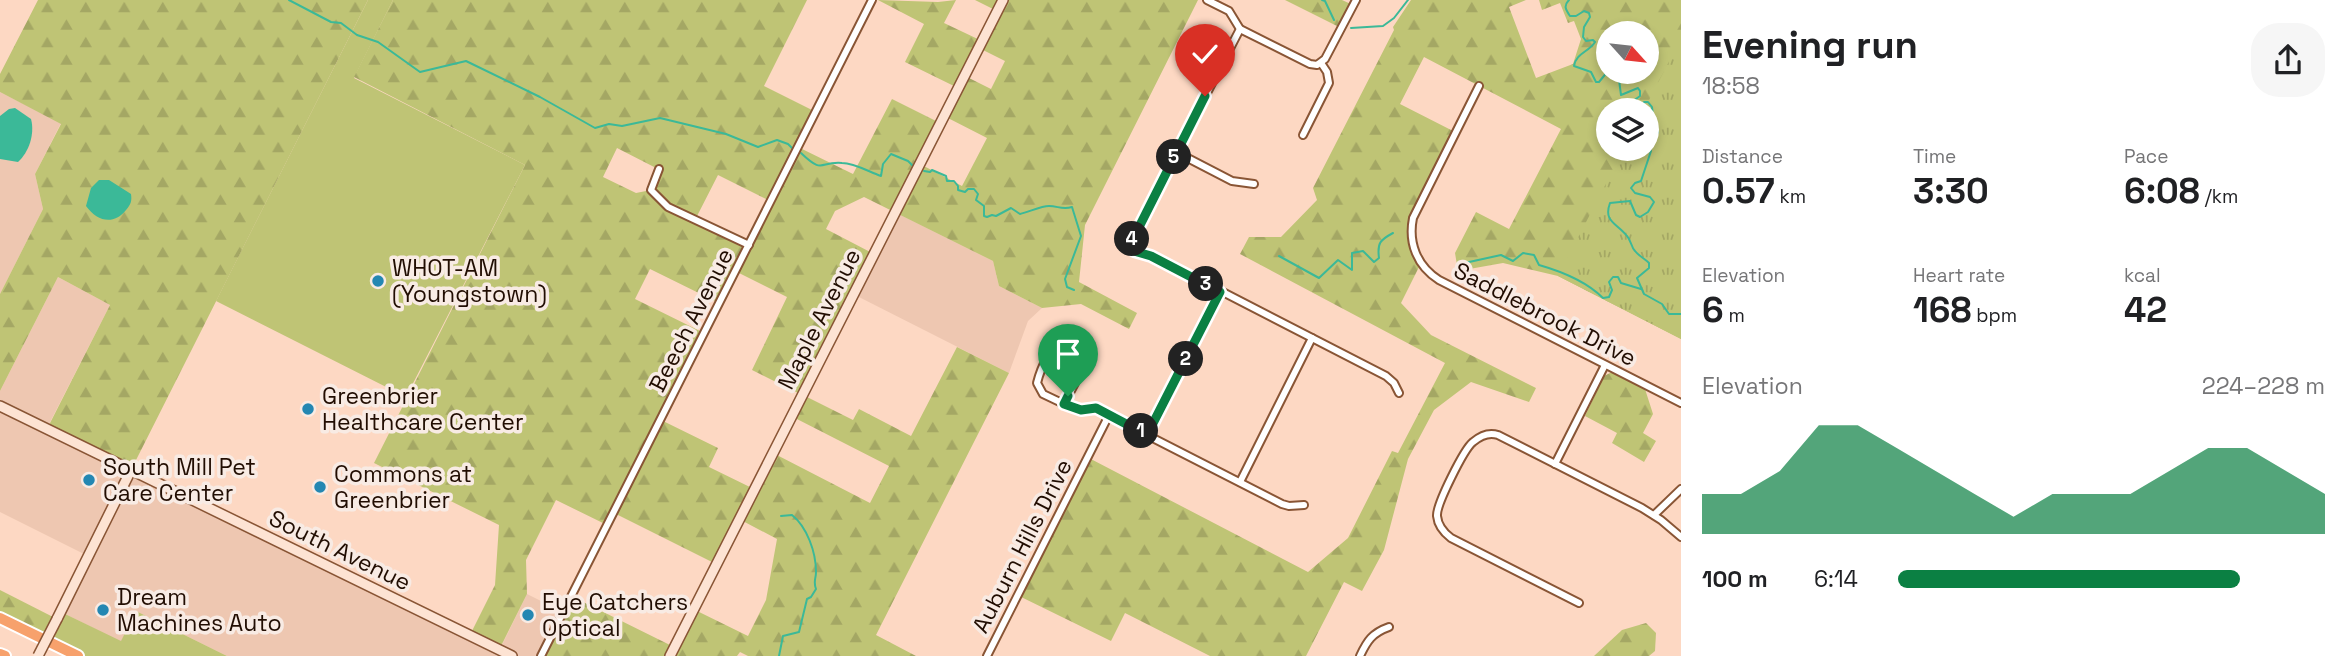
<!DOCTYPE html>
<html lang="en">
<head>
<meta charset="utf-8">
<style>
	:root { --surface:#fff; --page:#f6f6f6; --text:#202124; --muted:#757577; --accent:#0b8043 }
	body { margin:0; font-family:"Space Grotesk",sans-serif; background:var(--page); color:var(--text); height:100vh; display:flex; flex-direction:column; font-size:26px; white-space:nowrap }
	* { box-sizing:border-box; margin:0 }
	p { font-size:23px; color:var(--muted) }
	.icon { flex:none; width:38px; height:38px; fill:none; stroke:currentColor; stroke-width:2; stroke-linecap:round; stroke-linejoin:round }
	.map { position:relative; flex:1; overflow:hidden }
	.panel { display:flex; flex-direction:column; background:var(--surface); width:665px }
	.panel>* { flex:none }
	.needle { width:46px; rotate:117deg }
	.fabs { position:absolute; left:1596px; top:21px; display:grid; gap:14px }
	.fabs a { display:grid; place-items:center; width:63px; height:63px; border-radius:50%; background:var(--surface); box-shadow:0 4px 10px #0003; font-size:35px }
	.pin { position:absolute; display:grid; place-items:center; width:60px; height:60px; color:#fff; margin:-72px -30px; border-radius:50% 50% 50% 0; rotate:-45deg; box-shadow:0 0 7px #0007 }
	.pin .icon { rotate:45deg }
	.km { position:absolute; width:35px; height:35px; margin:-18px; border-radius:50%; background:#222; color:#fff; font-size:19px; line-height:35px; text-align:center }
	.round { display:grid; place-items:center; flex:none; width:74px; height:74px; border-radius:28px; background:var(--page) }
	.overview { display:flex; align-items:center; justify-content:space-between; height:119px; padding:0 21px }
	h1 { font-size:38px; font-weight:800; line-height:52px }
	.stats { display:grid; grid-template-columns:repeat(3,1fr); gap:10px; height:119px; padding:7px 21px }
	.stats div { display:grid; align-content:center }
	.stats b { font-size:35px; font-weight:800 }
	.stats small { font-size:19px; font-weight:400 }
	.stats p { font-size:19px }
	.chart { height:196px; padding:14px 21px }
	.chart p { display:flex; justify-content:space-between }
	.chart svg { width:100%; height:126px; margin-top:7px; fill:var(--accent); opacity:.7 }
	ul { padding:0 21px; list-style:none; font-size:23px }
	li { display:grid; grid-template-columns:112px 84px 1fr; align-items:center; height:52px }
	li i { height:18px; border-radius:9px; background:var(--accent) }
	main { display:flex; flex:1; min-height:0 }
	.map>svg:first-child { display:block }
</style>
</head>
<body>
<main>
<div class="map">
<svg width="1681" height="656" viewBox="0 0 1681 656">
	<defs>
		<pattern id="forest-firs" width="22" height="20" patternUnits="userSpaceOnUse" patternTransform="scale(1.75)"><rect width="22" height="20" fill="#bfc475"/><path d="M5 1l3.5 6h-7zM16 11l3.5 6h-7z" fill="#a4a764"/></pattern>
		<pattern id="park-tufts" width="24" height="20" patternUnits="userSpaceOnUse" patternTransform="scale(1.75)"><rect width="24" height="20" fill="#bfc475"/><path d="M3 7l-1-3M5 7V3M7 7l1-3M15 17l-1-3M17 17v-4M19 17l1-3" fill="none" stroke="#a4a764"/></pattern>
	</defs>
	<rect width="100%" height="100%" fill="#fdd8c3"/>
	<!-- built -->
	<g fill="#eec7b1">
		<path d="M0,92L61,123L35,174L43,209L0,294Z"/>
		<path d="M895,212L993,261L999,286L1042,308L1028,321L1009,373L853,294Z"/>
		<path d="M58,277L110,305L47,428L500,649L527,594L563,612L541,656H227L136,611L121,642L61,612L88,556L0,512V391Z"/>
	</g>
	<!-- green -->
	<g fill="#bfc475">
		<path d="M368,0H393L354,78L525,165L406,397L216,301Z"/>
		<path d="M136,611L227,656H78L46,640L61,612L121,641Z"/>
	</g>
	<!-- forest -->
	<g fill="url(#forest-firs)" fill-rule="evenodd">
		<path d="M38,0H368L131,470L47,429L110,305L58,277L0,391V294L43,209L35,174L61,124L0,92V74Z"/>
		<path d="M393,0H807L764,86L816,112L798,147L853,174L892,99L940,123L920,164L962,186L987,138L944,116L958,88L905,62L924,24L878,0L938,2L956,0L944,23L982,41L997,11L975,0H1198L1085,225L1079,282L1137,313L1129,329L1081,304L1042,308L999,286L993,261L864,197L835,211L826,229L874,254L803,395L853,420L859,409L911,436L957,347L1009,373L876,635L916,656H748L740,652L737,656H541L571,596L674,647L693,609L748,636L766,600L777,539L739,519L716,564L614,513L607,525L556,500L526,560L527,594L499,650L470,635L495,585L499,525L374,463L525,165L354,77ZM979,48L1005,61L991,89L965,76ZM617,148L658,169L651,190L636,193L603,177ZM718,175L770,201L748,244L695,220ZM650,269L719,303L735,271L787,297L752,370L802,395L791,416L889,466L870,503L773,453L754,489L709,467L718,448L661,420L704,333L635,299Z"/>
		<path d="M1285,0H1342L1353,5L1341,28Z"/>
		<path d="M1411,0H1526L1509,7L1536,78L1573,64L1581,39L1574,21L1568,23L1560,3L1542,10L1539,0H1681V339L1558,276L1503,263L1458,271L1455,253L1476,212L1509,229L1561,129L1424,57L1400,104L1455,132L1417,206L1411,232L1421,263L1401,303L1431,335L1536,388L1529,402L1471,382L1434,410L1408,459L1384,550L1362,591L1344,582L1306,656H1210L1125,613L1111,641L1017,595L1087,457L1308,572L1348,538L1392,451L1398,453L1445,363L1240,254L1249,237H1281L1317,200L1313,188L1394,30L1393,27ZM1608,33H1647V72H1608ZM1608,110H1647V149H1608Z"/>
		<path d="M1610,373H1616L1645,389L1653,414L1643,433L1656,441L1644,462L1612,443L1617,433L1585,416L1604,376Z"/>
		<path d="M0,590L57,619L46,640L0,618Z"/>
		<path d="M1646,623L1656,633L1655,651L1649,656H1594L1622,630Z"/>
	</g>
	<!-- park -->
	<path fill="url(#park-tufts)" d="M1681,38V339L1558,276L1624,149H1647V110H1644Z"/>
	<!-- water -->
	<g fill="#3bb998">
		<path d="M15,108L31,119C35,134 29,152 18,162L0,159V116L9,109Z"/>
		<path d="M99,180H109L131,194C132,201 131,204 126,210C113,226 97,221 86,206L91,188Z"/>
	</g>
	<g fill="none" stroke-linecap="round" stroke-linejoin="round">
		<!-- stream -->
		<g stroke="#3bb998" stroke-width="2">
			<path d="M289,0L331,22L341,23L357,35L378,42L420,72L466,61L540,97L595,128L609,124L622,126L660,118L726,134L758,147L777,140L788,144L792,148"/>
			<path d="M1322,0L1325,1L1334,20"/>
			<path d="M1569,0C1563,6 1566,10 1570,16H1576L1584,11L1589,13L1590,17L1584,27L1583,37L1586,41L1593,40L1595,42C1589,52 1576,53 1574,66L1591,72L1596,82H1599L1608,71"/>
			<path d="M1351,28L1383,26L1394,18L1408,0"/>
			<path d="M1618,72L1621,95L1638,88L1640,91V96L1621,110"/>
			<path d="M1642,110L1644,102H1648L1652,107L1653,116L1647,117"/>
			<path d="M1647,124L1655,125L1658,132L1656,136L1647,138"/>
			<path d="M1647,146L1651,151L1641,181L1635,183L1631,188L1635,193L1650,197L1654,202L1648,212L1640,217L1636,215L1630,201L1610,203C1603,222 1617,223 1627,236C1631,240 1631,247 1635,251C1639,256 1645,259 1649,263V268L1637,278L1644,294L1662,304L1669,314H1681"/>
			<path d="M801,153C824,175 819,161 842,163C855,163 869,172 881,176L883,164L891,154L908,161L913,166"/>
			<path d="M924,171L930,172L932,170L946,176L947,181H954L958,186V190L965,192L968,189H974L978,194L976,200L984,206V216L987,217L992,215L996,216L1011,208L1020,214C1029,212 1041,206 1049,206C1058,206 1062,210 1072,207L1081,236L1065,279L1067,287L1074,290"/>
			<path d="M1279,256L1319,278L1338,260L1352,270V253L1363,251L1374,262L1379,258C1377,243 1380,240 1393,233"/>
			<path d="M1460,264L1501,255L1513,261L1523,253L1534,255L1539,265C1560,271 1587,282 1603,298L1609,297L1612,290L1609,282L1613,277H1618L1621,283L1641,289"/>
			<path d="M779,656L783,636L799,632L807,599L811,597L816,589C813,581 816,579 816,572C816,552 807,527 792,515L781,516"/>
		</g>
		<defs>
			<g id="street">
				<path d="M1207,0L1229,11L1240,29L1310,64L1317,65L1325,59L1356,0"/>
				<path d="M1240,29L1131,240L1132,248L1138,252L1151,255L1386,376L1394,383L1399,393"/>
				<path d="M1479,86L1413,218C1408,243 1417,266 1439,280L1681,403"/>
				<path d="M1303,135L1329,83L1327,72L1321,63"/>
				<path d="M1176,152L1232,181L1254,184"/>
				<path d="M659,169L651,190L668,207L749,245"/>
				<path d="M1066,337L1084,340L1090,348L1085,364L1064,404L1043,394L1037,383C1041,367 1051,345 1066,337Z"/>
				<path d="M1064,404L1081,410L1096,409L1282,504L1289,506L1304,505"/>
				<path d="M1147,434L1220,292"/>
				<path d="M1555,464L1605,365"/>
				<path d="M1240,482L1312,338"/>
				<path d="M1654,515L1681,489"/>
				<path d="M1579,603L1451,538C1443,532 1438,526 1437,516C1436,505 1464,449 1473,442C1480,436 1489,432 1498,435L1642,508L1661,520L1681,537"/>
				<path d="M541,656L872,0"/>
				<path d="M987,656L1109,415"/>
				<path d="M1360,656C1367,641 1372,633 1389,627"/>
			</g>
			<g id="secondary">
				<path d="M0,406L512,656"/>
				<path d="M57,619L131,470"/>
				<path d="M670,656L1003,0"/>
			</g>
			<g id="highway">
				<path d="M0,618L78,656"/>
				<path d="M0,654L5,656"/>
			</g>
		</defs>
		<!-- street casing -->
		<use href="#street" stroke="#895535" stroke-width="10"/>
		<!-- secondary casing -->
		<use href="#secondary" stroke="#895535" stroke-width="12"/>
		<!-- highway casing -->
		<use href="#highway" stroke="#fff" stroke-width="14"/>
		<!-- street -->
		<use href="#street" stroke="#fff" stroke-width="6"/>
		<!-- secondary -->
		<use href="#secondary" stroke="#fde3d3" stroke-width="9"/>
		<!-- highway -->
		<use href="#highway" stroke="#f7a16c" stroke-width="10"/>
		<defs>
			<path id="secondary-bridge" d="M38,656L57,619"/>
		</defs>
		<!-- secondary-bridge casing -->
		<use href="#secondary-bridge" stroke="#895535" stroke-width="12" stroke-linecap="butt"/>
		<!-- secondary-bridge -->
		<use href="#secondary-bridge" stroke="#fde3d3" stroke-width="9"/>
	</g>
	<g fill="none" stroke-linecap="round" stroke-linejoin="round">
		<defs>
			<path id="route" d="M1068,396L1064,404L1081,410L1096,408L1147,435L1220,292L1151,256L1134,251L1131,243L1205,96"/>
		</defs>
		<!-- route casing -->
		<use href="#route" stroke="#fff" stroke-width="14"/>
		<!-- route -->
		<use href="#route" stroke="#0b8043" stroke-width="9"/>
	</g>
	<!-- markers -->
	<g fill="#2487b2" stroke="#f8ebe4" stroke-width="2.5">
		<circle cx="378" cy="281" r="7"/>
		<circle cx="308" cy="409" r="7"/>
		<circle cx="89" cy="480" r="7"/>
		<circle cx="320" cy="487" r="7"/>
		<circle cx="103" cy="610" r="7"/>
		<circle cx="528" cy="615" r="7"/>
	</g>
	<g text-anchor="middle" stroke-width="7" stroke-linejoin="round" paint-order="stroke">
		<!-- poi labels -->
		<g font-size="23" fill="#210d02" stroke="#f8ebe4" text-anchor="start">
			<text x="392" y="276">WHOT-AM<tspan x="392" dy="26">(Youngstown)</tspan></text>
			<text x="322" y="404">Greenbrier<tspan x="322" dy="26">Healthcare Center</tspan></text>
			<text x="103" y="475">South Mill Pet<tspan x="103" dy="26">Care Center</tspan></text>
			<text x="334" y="482">Commons at<tspan x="334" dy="26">Greenbrier</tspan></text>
			<text x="117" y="605">Dream<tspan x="117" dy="26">Machines Auto</tspan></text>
			<text x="542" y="610">Eye Catchers<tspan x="542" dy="26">Optical</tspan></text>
		</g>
		<!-- street labels -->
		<g font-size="23" fill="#210d02" stroke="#f8ebe4">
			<text transform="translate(1545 314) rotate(27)" y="8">Saddlebrook Drive</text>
			<text transform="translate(819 319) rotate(-63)" y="8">Maple Avenue</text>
			<text transform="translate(691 320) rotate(-63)" y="8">Beech Avenue</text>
			<text transform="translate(1022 546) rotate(-63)" y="8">Auburn Hills Drive</text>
			<text transform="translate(340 550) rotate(26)" y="8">South Avenue</text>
		</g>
	</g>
</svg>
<div class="fabs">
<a><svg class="needle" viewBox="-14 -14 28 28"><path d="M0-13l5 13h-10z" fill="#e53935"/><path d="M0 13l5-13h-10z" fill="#757577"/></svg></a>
<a><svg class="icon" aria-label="layers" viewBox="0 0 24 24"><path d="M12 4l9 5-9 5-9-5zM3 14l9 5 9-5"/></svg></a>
</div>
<div class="pin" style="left:1068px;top:396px;background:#1e9e55"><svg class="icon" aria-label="arrive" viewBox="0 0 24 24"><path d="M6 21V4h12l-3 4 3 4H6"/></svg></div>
<div class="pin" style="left:1205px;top:96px;background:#d93025"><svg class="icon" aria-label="check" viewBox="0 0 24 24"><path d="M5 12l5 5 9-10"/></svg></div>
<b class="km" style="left:1141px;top:431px">1</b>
<b class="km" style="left:1186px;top:359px">2</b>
<b class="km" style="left:1206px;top:284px">3</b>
<b class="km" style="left:1132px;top:239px">4</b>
<b class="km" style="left:1174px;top:157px">5</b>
</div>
<section class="panel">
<div class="overview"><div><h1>Evening run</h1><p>18:58</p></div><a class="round"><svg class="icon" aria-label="share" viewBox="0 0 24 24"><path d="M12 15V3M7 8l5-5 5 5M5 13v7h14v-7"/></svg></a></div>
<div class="stats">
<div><p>Distance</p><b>0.57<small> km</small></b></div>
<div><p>Time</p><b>3:30</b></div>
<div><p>Pace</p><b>6:08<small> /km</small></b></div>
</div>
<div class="stats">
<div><p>Elevation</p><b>6<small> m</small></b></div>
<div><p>Heart rate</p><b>168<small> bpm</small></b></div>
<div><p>kcal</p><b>42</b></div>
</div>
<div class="chart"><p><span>Elevation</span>224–228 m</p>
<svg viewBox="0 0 160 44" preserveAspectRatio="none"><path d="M0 44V30L10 30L20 22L30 6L40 6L50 14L60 22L70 30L80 38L90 30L100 30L110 30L120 22L130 14L140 14L150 22L160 30V44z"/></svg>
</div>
<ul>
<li><b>100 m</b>6:14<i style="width:80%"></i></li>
</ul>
</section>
</main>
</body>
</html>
